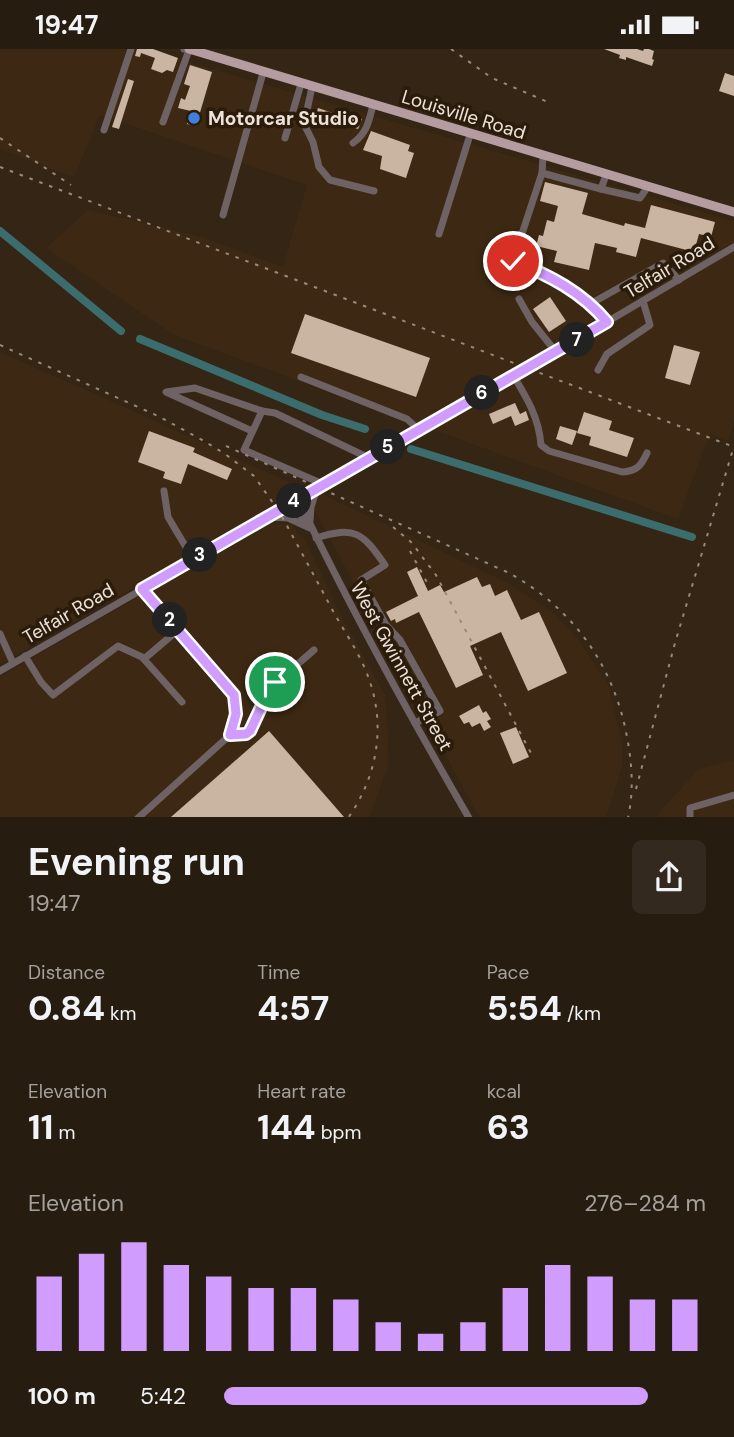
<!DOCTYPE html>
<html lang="en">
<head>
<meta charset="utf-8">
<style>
	:root { --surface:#271c10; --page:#33291e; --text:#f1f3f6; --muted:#a4a19f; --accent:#d09dff }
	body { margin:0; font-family:"DM Sans",sans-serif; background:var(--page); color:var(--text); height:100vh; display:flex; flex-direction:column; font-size:26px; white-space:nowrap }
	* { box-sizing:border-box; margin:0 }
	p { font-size:23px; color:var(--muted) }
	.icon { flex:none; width:38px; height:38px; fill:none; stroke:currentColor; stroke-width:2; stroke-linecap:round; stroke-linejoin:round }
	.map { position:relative; height:768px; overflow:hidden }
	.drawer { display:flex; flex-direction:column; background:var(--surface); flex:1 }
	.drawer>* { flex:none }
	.pin { position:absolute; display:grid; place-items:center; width:60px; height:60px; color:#fff; margin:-30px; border:4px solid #fff; border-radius:50%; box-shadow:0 2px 7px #0007 }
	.km { position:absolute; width:35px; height:35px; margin:-18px; border-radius:50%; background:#222; color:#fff; font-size:19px; line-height:35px; text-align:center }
	.round { display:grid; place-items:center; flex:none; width:74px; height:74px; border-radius:10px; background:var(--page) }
	.summary { display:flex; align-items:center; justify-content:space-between; height:119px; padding:0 28px }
	h1 { font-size:38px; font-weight:700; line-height:52px }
	.figures { display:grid; grid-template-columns:repeat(3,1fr); gap:10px; height:119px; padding:7px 28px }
	.figures div { display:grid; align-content:center }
	.figures b { font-size:35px; font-weight:700 }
	.figures small { font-size:19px; font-weight:400 }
	.figures p { font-size:19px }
	.chart { height:196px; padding:14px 28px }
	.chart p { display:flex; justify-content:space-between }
	.chart svg { width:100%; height:126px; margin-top:7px; stroke:var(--accent); stroke-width:6 }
	ul { padding:0 28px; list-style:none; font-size:23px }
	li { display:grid; grid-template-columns:112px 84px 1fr; align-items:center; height:52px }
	li i { height:18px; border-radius:9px; background:var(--accent) }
	.status { display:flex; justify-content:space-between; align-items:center; height:49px; padding:0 35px; background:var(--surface); direction:ltr }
	.status svg { height:19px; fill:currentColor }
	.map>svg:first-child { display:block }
</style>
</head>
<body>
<div class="status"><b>19:47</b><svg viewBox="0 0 49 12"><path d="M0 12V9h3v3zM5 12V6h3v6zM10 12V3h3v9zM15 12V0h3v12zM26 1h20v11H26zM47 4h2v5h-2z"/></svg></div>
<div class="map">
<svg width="734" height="769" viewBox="0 0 734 769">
	<rect width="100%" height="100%" fill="#342515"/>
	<!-- built -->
	<g fill="#3d2913">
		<path d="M0,0H143L734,172V371L728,392L710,384L678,470L174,286L46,199L88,161L202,188L283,218L307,136L100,66L74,128L0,100Z"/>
		<path d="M0,303L131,361L306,441L0,615Z"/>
		<path d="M320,444L506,533L555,565L579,591L608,636L622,694V718L606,768H481L476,763L313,458Z"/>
		<path d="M273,473L291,475L304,489L344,572L385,646L388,690L387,719L370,768H0V628L253,482Z"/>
		<path d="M734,711V768L658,769L661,761L699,720Z"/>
	</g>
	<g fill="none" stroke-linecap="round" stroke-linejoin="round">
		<!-- canal -->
		<g stroke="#3c6d6e" stroke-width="8">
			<path d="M0,182L121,282"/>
			<path d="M140,290L322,366L365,380"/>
			<path d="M411,400L692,488"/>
		</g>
	</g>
	<!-- building -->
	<g fill="#c9b5a2">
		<path d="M137,0H153L178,9L173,23L167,21L162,24L151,20L155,9L141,4L140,8L135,7Z"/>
		<path d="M604,0H637L643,2L644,0H649L654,2L652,10L654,11L652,17L626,8V11L619,9L620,6Z"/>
		<path d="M190,16L212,23L196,77L187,75L191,62L178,59L181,49L185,51L190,37L184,35Z"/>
		<path d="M725,24L734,27V47L719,42Z"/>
		<path d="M128,30L134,32L119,80L112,78Z"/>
		<path d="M318,59L348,69L349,66L362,70L359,78L358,80L340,74H327L317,70L315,68Z"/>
		<path d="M371,82L410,96L408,102L414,104L406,129L380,120L382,107L363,101Z"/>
		<path d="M545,133L588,144L582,165L624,177L625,174L645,179L651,156L715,173L711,188L699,185L694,203L641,189L636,208L616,203L617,199L595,194L589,221L554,213L557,202L536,197L539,186L543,187L547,171L554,173L558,157L540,152Z"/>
		<path d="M550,248L566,272L549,283L533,260Z"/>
		<path d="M305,265L430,309L416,348L291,304Z"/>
		<path d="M674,296L700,303L690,336L665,329Z"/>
		<path d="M515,354L520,365L526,362L529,371L515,377L511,367L493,375L489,365Z"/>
		<path d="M584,363L612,372L609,381L634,389L627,408L589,396L591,388L577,384Z"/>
		<path d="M560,377L577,382L572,396L556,390Z"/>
		<path d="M149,382L195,399L193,403L232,420L227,431L188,415L181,435L163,429L165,423L138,413Z"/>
		<path d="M417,518L428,542L440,536L444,543L477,528L482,538L490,535L495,547L507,541L521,571L539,563L567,624L528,642L501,583L470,597L483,626L456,639L419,563L396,574L395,570L391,572L386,563L418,547L407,523Z"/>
		<path d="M479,656L483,664L486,662L491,670L487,672L491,678L484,682L480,674L472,678L469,673L464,675L459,667Z"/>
		<path d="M516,678L529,708L513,715L500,684Z"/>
		<path d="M269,682L344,768H171Z"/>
	</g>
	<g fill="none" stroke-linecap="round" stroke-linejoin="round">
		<!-- minor -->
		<g stroke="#6e6265" stroke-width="7">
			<path d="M312,38L304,75L313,93L319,118L330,131L374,142"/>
			<path d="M163,73L189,1L184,0"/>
			<path d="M104,81L131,0"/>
			<path d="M285,89L301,35"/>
			<path d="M353,94C367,84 369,72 373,56"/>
			<path d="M543,107L542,124L601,140L606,126"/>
			<path d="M542,124L513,212C549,226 582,243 607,273"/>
			<path d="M601,140L640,149L647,139"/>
			<path d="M223,166L263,24"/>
			<path d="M439,185L470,86"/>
			<path d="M519,250L532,273L556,303"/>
			<path d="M592,254L663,214L679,231"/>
			<path d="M598,321L607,305L650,276L643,252"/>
			<path d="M513,326C527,349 539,369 541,396L549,402L622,423C637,422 641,417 647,404"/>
			<path d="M301,328L407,370L419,381"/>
			<path d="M262,362L244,401L323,435"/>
			<path d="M252,382L166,343L195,339L262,362L275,364L369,409"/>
			<path d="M164,442L168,468L193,510"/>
			<path d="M298,450C350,559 408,664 469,769"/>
			<path d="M292,453L305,474"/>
			<path d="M268,468L288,469L310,479"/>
			<path d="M310,472L311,458L317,439"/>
			<path d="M316,489C355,477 362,483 385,516L361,531L386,576L400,591L440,662L415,674"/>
			<path d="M142,539L234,646C239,660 234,672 230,686"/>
			<path d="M0,585L13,614"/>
			<path d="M25,607L41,633L53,646L118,597L142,608L182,653"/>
			<path d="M144,610L178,581"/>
			<path d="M0,622L556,303L734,198"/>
			<path d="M138,769L230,686L246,685L251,682L270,639L314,601"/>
			<path d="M690,769V759L734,746"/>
		</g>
		<!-- major -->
		<path stroke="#b59ca1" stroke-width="9" d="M189,0L734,163"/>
		<!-- rail -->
		<g stroke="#978a7d" stroke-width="2" stroke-dasharray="3.5 7" stroke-linecap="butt">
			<path d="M451,0L492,29L550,54"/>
			<path d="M0,89L71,136"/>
			<path d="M0,118L734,398"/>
			<path d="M0,296L158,367L204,392L225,405L254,427L280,464C298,497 316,530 334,564C346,585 361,607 369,630C386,678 377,728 348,769"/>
			<path d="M226,397L507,523C572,558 614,616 627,688C632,714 634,742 628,769"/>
			<path d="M393,478L411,493L436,526L531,704"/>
			<path d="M410,502L430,539"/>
			<path d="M636,740L675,594L734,397"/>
		</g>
	</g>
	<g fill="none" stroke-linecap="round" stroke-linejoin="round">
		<defs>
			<path id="route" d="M275,633L270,639L250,682L246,685L230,686L236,665L234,646L142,540L607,273C582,243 549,226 513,212"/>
		</defs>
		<!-- route casing -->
		<use href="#route" stroke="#fff" stroke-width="14"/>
		<!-- route -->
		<use href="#route" stroke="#d09dff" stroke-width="9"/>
	</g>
	<!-- markers -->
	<circle fill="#3f7fe0" stroke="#2a1b0b" stroke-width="2.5" cx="194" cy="69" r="7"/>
	<g text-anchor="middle" stroke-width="7" stroke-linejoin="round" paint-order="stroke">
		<!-- street labels -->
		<g font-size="19" fill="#ede2d8" stroke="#2a1b0b">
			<text transform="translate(464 65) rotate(17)" y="7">Louisville Road</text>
			<text transform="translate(669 218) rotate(-31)" y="7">Telfair Road</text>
			<text transform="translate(68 564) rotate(-30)" y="7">Telfair Road</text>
			<text transform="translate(402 617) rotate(61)" y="7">West Gwinnett Street</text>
		</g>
		<!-- poi labels -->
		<g font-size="19" font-weight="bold" fill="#ede2d8" stroke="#2a1b0b" text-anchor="start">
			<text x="208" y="76">Motorcar Studio</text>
		</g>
	</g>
</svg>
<div class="pin" style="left:275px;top:633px;background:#1e9e55"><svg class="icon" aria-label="arrive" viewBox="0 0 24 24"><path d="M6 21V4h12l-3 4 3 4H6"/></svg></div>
<div class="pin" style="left:513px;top:212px;background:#d93025"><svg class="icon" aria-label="check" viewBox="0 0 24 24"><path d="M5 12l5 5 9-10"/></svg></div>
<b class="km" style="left:170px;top:571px">2</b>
<b class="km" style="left:200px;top:506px">3</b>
<b class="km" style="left:294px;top:452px">4</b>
<b class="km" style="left:388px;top:398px">5</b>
<b class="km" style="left:482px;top:344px">6</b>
<b class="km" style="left:577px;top:291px">7</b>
</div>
<section class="drawer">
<div class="summary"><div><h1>Evening run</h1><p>19:47</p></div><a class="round"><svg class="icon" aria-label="share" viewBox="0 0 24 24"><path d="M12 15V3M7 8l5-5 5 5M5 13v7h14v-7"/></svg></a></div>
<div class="figures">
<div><p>Distance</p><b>0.84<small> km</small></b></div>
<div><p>Time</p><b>4:57</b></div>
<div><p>Pace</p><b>5:54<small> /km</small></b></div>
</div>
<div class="figures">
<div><p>Elevation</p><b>11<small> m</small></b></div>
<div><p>Heart rate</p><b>144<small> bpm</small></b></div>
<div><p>kcal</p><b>63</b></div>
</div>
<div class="chart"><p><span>Elevation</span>276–284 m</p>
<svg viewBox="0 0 160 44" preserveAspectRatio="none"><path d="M5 44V18M15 44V10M25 44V6M35 44V14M45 44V18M55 44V22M65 44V22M75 44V26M85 44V34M95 44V38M105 44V34M115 44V22M125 44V14M135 44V18M145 44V26M155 44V26"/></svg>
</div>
<ul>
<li><b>100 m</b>5:42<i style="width:88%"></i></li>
</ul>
</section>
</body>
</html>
